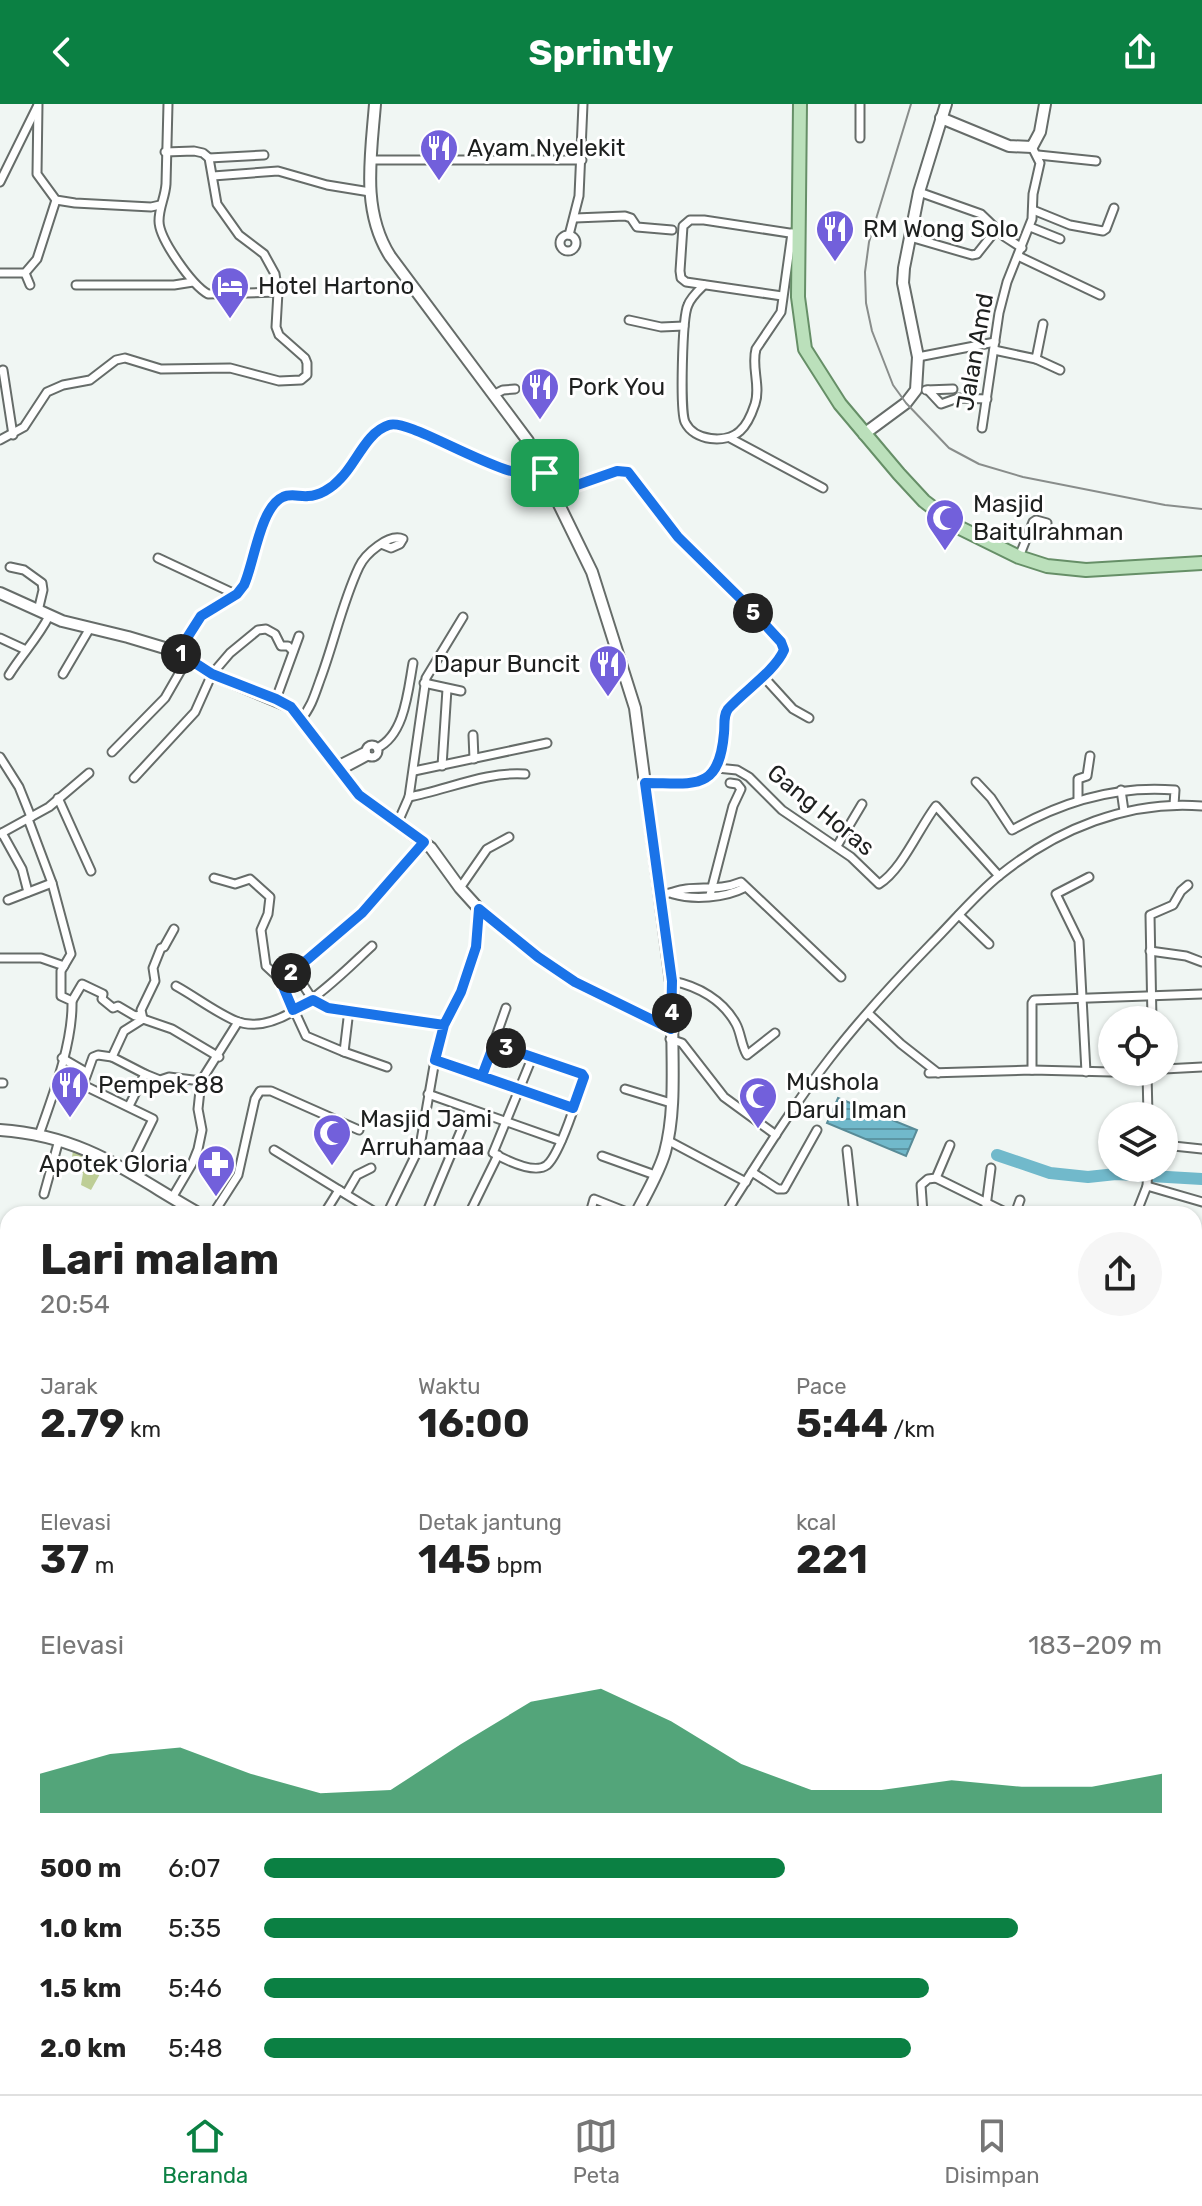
<!DOCTYPE html>
<html lang="id">
<head>
<meta charset="utf-8">
<style>
	:root { --surface:#fff; --page:#f6f6f6; --text:#222; --muted:#767676; --line:#e0e0e0; --accent:#0b8043 }
	body { margin:0; font-family:Rubik,sans-serif; background:var(--page); color:var(--text); height:100vh; display:flex; flex-direction:column; font-size:30px; white-space:nowrap }
	* { box-sizing:border-box; margin:0 }
	p { font-size:26px; color:var(--muted) }
	.icon { flex:none; width:44px; height:44px; fill:none; stroke:currentColor; stroke-width:2; stroke-linecap:round; stroke-linejoin:round }
	.map { position:relative; flex:1; overflow:hidden }
	.details { position:absolute; left:0px; top:1102px; width:1202px; height:888px; display:flex; flex-direction:column; background:var(--surface); border-radius:24px 24px 0 0; box-shadow:0 2px 6px #0004 }
	.details>* { flex:none }
	.fabs { position:absolute; left:1098px; top:902px; display:grid; gap:16px }
	.fabs a { display:grid; place-items:center; width:80px; height:80px; border-radius:50%; background:var(--surface); box-shadow:0 2px 6px #0004; font-size:40px }
	.pin { position:absolute; display:grid; place-items:center; width:68px; height:68px; color:#fff; margin:-34px; border-radius:16px; box-shadow:0 4px 12px #0006 }
	.km { position:absolute; width:40px; height:40px; margin:-20px; border-radius:50%; background:#222; color:#fff; font-size:22px; line-height:40px; text-align:center }
	.round { display:grid; place-items:center; flex:none; width:84px; height:84px; border-radius:42px; background:var(--page) }
	.headline { display:flex; align-items:center; justify-content:space-between; height:136px; padding:0 40px }
	h1 { font-size:44px; font-weight:700; line-height:60px }
	.figures { display:grid; grid-template-columns:repeat(3,1fr); gap:12px; height:136px; padding:8px 40px }
	.figures div { display:grid; align-content:center }
	.figures b { font-size:40px; font-weight:700 }
	.figures small { font-size:22px; font-weight:400 }
	.figures p { font-size:22px }
	.chart { height:224px; padding:16px 40px }
	.chart p { display:flex; justify-content:space-between }
	.chart svg { width:100%; height:144px; margin-top:8px; fill:var(--accent); opacity:.7 }
	ul { padding:0 40px; list-style:none; font-size:26px }
	li { display:grid; grid-template-columns:128px 96px 1fr; align-items:center; height:60px }
	li i { height:20px; border-radius:10px; background:var(--accent) }
	header { display:flex; justify-content:space-between; align-items:center; height:104px; padding:0 40px; background:var(--accent); color:#fff; font-size:36px; font-weight:700 }
	.menu { display:flex; justify-content:space-around; align-items:center; height:112px; border-top:2px solid var(--line); background:var(--surface); font-size:22px; color:var(--muted) }
	.menu a { display:grid; justify-items:center; gap:4px }
	.menu .selected { color:var(--accent) }
	.map>svg:first-child { display:block }
</style>
</head>
<body>
<header><svg class="icon" aria-label="back" viewBox="0 0 24 24"><path d="M15 5l-7 7 7 7"/></svg>Sprintly<svg class="icon" aria-label="share" viewBox="0 0 24 24"><path d="M12 15V3M7 8l5-5 5 5M5 13v7h14v-7"/></svg></header>
<div class="map">
<svg width="1202" height="1990" viewBox="0 0 1202 1990">
	<defs>
		<pattern id="water-rules" width="6" height="5" patternUnits="userSpaceOnUse" patternTransform="scale(2)"><rect width="6" height="5" fill="#71b9cb"/><path d="M0 2.5h6" fill="none" stroke="#5c96a4"/></pattern>
	</defs>
	<rect width="100%" height="100%" fill="#f0f6f3"/>
	<!-- green -->
	<path fill="#bece96" d="M73,1047L105,1061L91,1086L81,1081L83,1069L70,1065Z"/>
	<!-- water -->
	<g fill="url(#water-rules)" stroke="#588b97" stroke-width="2">
		<path d="M838,994L917,1026L906,1052L827,1019Z"/>
		<path d="M1194,1901L1202,1903V1990H579L599,1982H1194Z"/>
	</g>
	<g fill="none" stroke-linecap="round" stroke-linejoin="round">
		<!-- river -->
		<path stroke="#71b9cb" stroke-width="12" d="M997,1051L1050,1069L1088,1073L1116,1070L1202,1075"/>
		<defs>
			<g id="street">
				<path d="M38,0L37,70L56,96L75,99L151,103L160,101"/>
				<path d="M168,0L166,80C165,94 159,103 159,117C159,135 192,181 208,190L278,188"/>
				<path d="M860,34V0"/>
				<path d="M1038,51L1096,57"/>
				<path d="M209,54L264,51"/>
				<path d="M371,56H582"/>
				<path d="M213,72L278,67L327,81L370,88"/>
				<path d="M0,78L37,3"/>
				<path d="M919,88L981,110L1005,133L1022,144"/>
				<path d="M1033,106L1070,121L1103,127L1106,125L1114,104"/>
				<path d="M575,114L625,112L631,114L637,123L672,126"/>
				<path d="M1030,123L1060,135"/>
				<path d="M569,131L579,92L583,0"/>
				<circle cx="568" cy="139" r="8"/>
				<path d="M910,133L972,151L977,150L996,126"/>
				<path d="M1018,152L1100,191"/>
				<path d="M0,169H25L37,155L56,96"/>
				<path d="M25,169L30,181"/>
				<path d="M76,181H174L193,178"/>
				<path d="M704,181C698,187 691,193 688,201C682,213 680,307 685,318C694,337 726,340 740,327C747,321 752,309 755,300C761,282 751,263 756,245L781,208L792,129"/>
				<path d="M782,192L686,178L681,174L680,167L683,122L690,116H704L796,130"/>
				<path d="M629,216L661,223L684,222"/>
				<path d="M994,246L1036,255L1043,220"/>
				<path d="M918,253L995,238"/>
				<path d="M1036,255L1060,266"/>
				<path d="M3,266L13,331"/>
				<path d="M926,286L953,285"/>
				<path d="M928,286L941,300L958,294L987,295"/>
				<path d="M493,291L503,286L515,285"/>
				<path d="M982,324L999,209L1007,178L1032,115L1033,90L1040,59L1032,43"/>
				<path d="M730,334L823,384"/>
				<path d="M0,336L24,323L47,288L63,281L90,276L116,256L125,254L161,265L230,264L279,277L301,276L307,271V259L305,254L279,231L276,223L278,188L275,170L264,150L239,131L217,100L209,54L203,49L194,47L165,48"/>
				<path d="M554,389L617,367L628,368L678,433L783,542L780,554L725,609C723,619 725,630 723,641C713,691 686,679 645,679"/>
				<path d="M1019,453L1033,418L1036,416L1047,419"/>
				<path d="M158,454L235,490"/>
				<path d="M10,463L24,466L42,479L43,486L38,507"/>
				<path d="M0,534L26,546"/>
				<path d="M178,548L201,512L237,490L244,481C254,460 261,403 283,393C291,389 300,393 308,392C319,392 332,384 340,375C355,360 366,328 389,321C411,313 512,383 545,369"/>
				<path d="M63,570L90,524"/>
				<path d="M9,571C22,550 38,534 49,512"/>
				<path d="M762,571L793,605L809,614"/>
				<path d="M424,579L461,587"/>
				<path d="M276,595L299,532"/>
				<path d="M301,615C311,604 315,590 320,576C334,539 342,499 359,463C365,450 389,429 403,435L400,440L391,444L381,440"/>
				<path d="M473,631L474,655"/>
				<circle cx="372" cy="647" r="6"/>
				<path d="M377,644C405,631 408,586 413,559"/>
				<path d="M112,648L165,594L188,554"/>
				<path d="M0,653L19,683L31,713"/>
				<path d="M336,662L366,647"/>
				<path d="M442,662L447,585"/>
				<path d="M717,664L737,666L749,673L782,706L851,753L879,780C902,766 919,724 936,702L999,772"/>
				<path d="M340,667L368,652"/>
				<path d="M414,667L547,639"/>
				<path d="M134,674L195,608L212,570L230,549L258,526L266,525L275,530L281,542H288L293,547"/>
				<path d="M976,678L991,694L1012,726C1063,697 1116,681 1175,686L1174,701"/>
				<path d="M1121,686L1124,707"/>
				<path d="M409,693C446,686 488,667 525,670"/>
				<path d="M58,694L91,767"/>
				<path d="M1078,695V675L1087,672L1090,652"/>
				<path d="M28,715L52,779L71,850L61,867V892L72,897C73,939 53,991 39,1031"/>
				<path d="M398,718L409,693L426,574L463,513"/>
				<path d="M2,729L22,765L28,788"/>
				<path d="M0,730L49,703L89,669"/>
				<path d="M837,742L862,700"/>
				<path d="M214,774L235,780L250,775L270,793L268,810L261,826L266,862L279,874L294,867L362,809L424,738"/>
				<path d="M460,784L487,745L509,733"/>
				<path d="M673,790C693,796 725,794 744,784"/>
				<path d="M660,791C669,790 677,786 686,785C706,783 722,786 741,778L841,873"/>
				<path d="M710,791L733,702L741,685L737,680L730,679"/>
				<path d="M8,796L52,779"/>
				<path d="M959,811L989,840"/>
				<path d="M1150,847L1186,852L1202,858"/>
				<path d="M0,854H41L64,862"/>
				<path d="M294,867L313,896L328,904L444,921"/>
				<path d="M283,873L282,880L306,932L344,948L349,906"/>
				<path d="M672,877C698,882 723,896 736,920C741,929 741,941 747,951L775,929"/>
				<path d="M176,882C196,893 215,908 236,917C281,936 342,869 372,842"/>
				<path d="M72,897L82,880L103,890L102,895L113,904L118,902L135,912L141,911"/>
				<path d="M868,909L901,940L938,969"/>
				<path d="M143,915L141,906L155,877L153,864L161,844L164,843L174,825"/>
				<path d="M1152,916L1150,811L1173,801L1181,787L1188,781"/>
				<path d="M670,935L682,939L724,993L776,1031"/>
				<path d="M494,940L584,972C579,990 560,1050 547,1061C534,1071 504,1055 493,1049L532,954"/>
				<path d="M344,948L387,963"/>
				<path d="M112,953L145,970L129,1002"/>
				<path d="M62,954L86,968"/>
				<path d="M435,956L573,1004"/>
				<path d="M1164,965L1202,963"/>
				<path d="M1032,966V899L1034,896L1202,890"/>
				<path d="M1086,968L1079,837L1056,790L1089,773"/>
				<path d="M1147,968L1148,1012"/>
				<path d="M929,969L1032,966L1112,968"/>
				<path d="M145,970L160,976L169,973L201,977"/>
				<path d="M482,972L506,904"/>
				<path d="M0,979H3"/>
				<path d="M625,985L671,999"/>
				<path d="M428,990L561,1037"/>
				<path d="M667,1036L746,1078"/>
				<path d="M1164,1041L1202,1045"/>
				<path d="M274,1046L378,1110"/>
				<path d="M847,1046L854,1110"/>
				<path d="M602,1052L655,1071"/>
				<path d="M128,1066L153,1015L83,981L93,953L98,951L112,953L124,927L143,915L172,925L219,953"/>
				<path d="M752,1068L778,1085H784L817,1026"/>
				<path d="M936,1074L1009,1110"/>
				<path d="M1147,1082L1202,1098"/>
				<path d="M44,1090L59,1036"/>
				<path d="M346,1090L357,1071L371,1064"/>
				<path d="M172,1094L192,1060L198,1045L202,1026L198,1005L201,977L238,918"/>
				<path d="M590,1109L594,1095L632,1110"/>
				<path d="M213,1110L238,1071L255,995L260,987H271L359,1026"/>
				<path d="M324,1110L339,1086"/>
				<path d="M387,1110L420,1042L435,956L444,921L461,888L476,843L479,805"/>
				<path d="M426,1110L470,1005"/>
				<path d="M469,1110L498,1051"/>
				<path d="M725,1110C759,1057 792,1003 830,954C861,914 896,876 931,840C954,817 975,791 1000,771C1057,725 1128,696 1202,702"/>
				<path d="M883,1110L895,1109"/>
				<path d="M923,1110L921,1081L928,1075L936,1074L950,1041"/>
				<path d="M985,1110L991,1064"/>
				<path d="M1015,1110L1020,1096"/>
				<path d="M1136,1110L1147,1082L1148,1064"/>
				<path d="M1194,1175L1202,1179"/>
				<path d="M0,1180L8,1182"/>
				<path d="M1194,1214L1202,1219"/>
				<path d="M0,1290L7,1315L0,1354"/>
				<path d="M0,1370L5,1390L0,1409"/>
				<path d="M0,1614L8,1611"/>
				<path d="M0,1642L8,1673"/>
				<path d="M0,1690L8,1688"/>
				<path d="M1194,1735H1202"/>
				<path d="M1194,1769L1202,1768"/>
				<path d="M0,1806L8,1802"/>
				<path d="M0,1837L8,1834"/>
				<path d="M132,1982L135,1988L140,1986"/>
				<path d="M61,1990L76,1982"/>
				<path d="M158,1990L172,1982"/>
			</g>
			<g id="secondary">
				<path d="M375,0C371,52 361,106 390,152L528,337L592,468L635,604L673,893C670,943 678,1000 665,1048C659,1069 646,1090 636,1110"/>
				<path d="M941,14L1009,42L1032,43L1040,28L1045,0"/>
				<path d="M864,330L906,299L916,286L918,253L903,179L904,164L919,88L946,0"/>
				<path d="M0,489L62,517L128,533L178,548L212,570L291,603L359,691L431,744L460,784L479,805L538,853L575,878L671,925"/>
				<path d="M0,1026C86,1032 129,1070 200,1110"/>
			</g>
			<g id="primary">
				<path d="M800,0L798,193L805,245L840,300L899,370L924,397L958,423L1019,453L1047,462L1086,466L1202,459"/>
				<path d="M2,1468L8,1483"/>
				<path d="M0,1537L8,1534"/>
			</g>
			<g id="highway">
				<path d="M1194,1525L1202,1523"/>
				<path d="M0,1948L8,1944"/>
			</g>
		</defs>
		<!-- street casing -->
		<use href="#street" stroke="#666c69" stroke-width="11"/>
		<!-- secondary casing -->
		<use href="#secondary" stroke="#666c69" stroke-width="14"/>
		<!-- primary casing -->
		<use href="#primary" stroke="#668f67" stroke-width="16"/>
		<!-- highway casing -->
		<use href="#highway" stroke="#668f67" stroke-width="18"/>
		<!-- street -->
		<use href="#street" stroke="#fff" stroke-width="7"/>
		<!-- secondary -->
		<use href="#secondary" stroke="#fff" stroke-width="10"/>
		<!-- primary -->
		<use href="#primary" stroke="#bbe0bb" stroke-width="12"/>
		<!-- highway -->
		<use href="#highway" stroke="#8dcb8e" stroke-width="14"/>
		<!-- rail -->
		<path stroke="#898d8b" stroke-width="2" d="M911,0L869,138L865,168L866,199L872,227L893,281L906,299L949,344L979,360L1023,373L1165,401L1202,405"/>
	</g>
	<g fill="none" stroke-linecap="round" stroke-linejoin="round">
		<defs>
			<path id="route" d="M545,369C512,384 411,313 389,321C366,328 356,360 340,375C332,384 319,392 308,392C300,393 291,389 283,393C260,403 254,460 244,481L237,490L201,512L178,548L212,570L276,595L291,603L359,691L424,738L362,809L294,867L283,873L282,880L293,906L313,896L328,904L444,921L435,956L573,1004L584,973L582,970L494,940L482,972L435,956L444,921L461,888L476,843L479,805L538,853L575,878L671,925L672,877L645,679C693,679 719,689 724,629C725,620 723,612 728,605C744,587 775,567 784,546L781,538L747,501L678,433L628,368L617,367L554,389L545,369"/>
		</defs>
		<!-- route casing -->
		<use href="#route" stroke="#fff" stroke-width="16"/>
		<!-- route -->
		<use href="#route" stroke="#1a73e8" stroke-width="10"/>
	</g>
	<!-- icons -->
	<defs>
		<symbol id="restaurant-pin" viewBox="-11 -11 22 30"><path d="M0 17L-7.5 6A9.5 9.5 0 1 1 7.5 6Z" fill="#7260db" stroke="#fff"/><path d="M-5-6h1v4h1v-4h1v4h1v-4h1v5L-1.5 .5V6h-2V.5L-5-1ZM5-6V6H3V1.5H1.5Q1.5-4 5-6Z" fill="#fff"/></symbol>
		<symbol id="hotel-pin" viewBox="-11 -11 22 30"><path d="M0 17L-7.5 6A9.5 9.5 0 1 1 7.5 6Z" fill="#7260db" stroke="#fff"/><path d="M-6-4.5h1.5V1H6V5H4.5V3h-9V5H-6ZM-4 0a1.8 1.8 0 1 1 3.6 0ZM.5 0V-2.5h3Q6-2.5 6 0Z" fill="#fff"/></symbol>
		<symbol id="mosque-pin" viewBox="-11 -11 22 30"><path d="M0 17L-7.5 6A9.5 9.5 0 1 1 7.5 6Z" fill="#7260db" stroke="#fff"/><path d="M3.5-4.9A6 6 0 1 0 3.5 4.9A5 5 0 1 1 3.5-4.9Z" fill="#fff"/></symbol>
		<symbol id="pharmacy-pin" viewBox="-11 -11 22 30"><path d="M0 17L-7.5 6A9.5 9.5 0 1 1 7.5 6Z" fill="#7260db" stroke="#fff"/><path d="M-2-6h4v4h4v4h-4v4h-4v-4h-4v-4h4Z" fill="#fff"/></symbol>
	</defs>
	<g fill-rule="evenodd">
		<use href="#restaurant-pin" x="417" y="22" width="44" height="60"/>
		<use href="#restaurant-pin" x="813" y="103" width="44" height="60"/>
		<use href="#hotel-pin" x="208" y="160" width="44" height="60"/>
		<use href="#restaurant-pin" x="518" y="261" width="44" height="60"/>
		<use href="#mosque-pin" x="923" y="392" width="44" height="60"/>
		<use href="#restaurant-pin" x="586" y="538" width="44" height="60"/>
		<use href="#restaurant-pin" x="48" y="959" width="44" height="60"/>
		<use href="#mosque-pin" x="736" y="970" width="44" height="60"/>
		<use href="#mosque-pin" x="310" y="1007" width="44" height="60"/>
		<use href="#pharmacy-pin" x="194" y="1038" width="44" height="60"/>
	</g>
	<g text-anchor="middle" stroke-width="6" stroke-linejoin="round" paint-order="stroke">
		<!-- poi labels -->
		<g font-size="24" fill="#1e201f" stroke="#fff" text-anchor="start">
			<text x="467" y="52">Ayam Nyelekit</text>
			<text x="863" y="133">RM Wong Solo</text>
			<text x="258" y="190">Hotel Hartono</text>
			<text x="568" y="291">Pork You</text>
			<text x="973" y="408">Masjid<tspan x="973" dy="28">Baitulrahman</tspan></text>
			<text x="580" y="568" text-anchor="end">Dapur Buncit</text>
			<text x="786" y="986">Mushola<tspan x="786" dy="28">Darul Iman</tspan></text>
			<text x="98" y="989">Pempek 88</text>
			<text x="360" y="1023">Masjid Jami<tspan x="360" dy="28">Arruhamaa</tspan></text>
			<text x="188" y="1068" text-anchor="end">Apotek Gloria</text>
		</g>
		<!-- street labels -->
		<g font-size="24" fill="#1e201f" stroke="#fff">
			<text transform="translate(975 248) rotate(-80)" y="8">Jalan Amd</text>
			<text transform="translate(821 706) rotate(39)" y="8">Gang Horas</text>
		</g>
	</g>
</svg>
<div class="fabs">
<a><svg class="icon" aria-label="locate" viewBox="0 0 24 24"><circle cx="12" cy="12" r="6"/><path d="M12 2v4M12 18v4M2 12h4M18 12h4"/></svg></a>
<a><svg class="icon" aria-label="layers" viewBox="0 0 24 24"><path d="M12 4l9 5-9 5-9-5zM3 14l9 5 9-5"/></svg></a>
</div>
<div class="pin" style="left:545px;top:369px;background:#1e9e55"><svg class="icon" aria-label="arrive" viewBox="0 0 24 24"><path d="M6 21V4h12l-3 4 3 4H6"/></svg></div>
<b class="km" style="left:181px;top:550px">1</b>
<b class="km" style="left:291px;top:869px">2</b>
<b class="km" style="left:506px;top:944px">3</b>
<b class="km" style="left:672px;top:909px">4</b>
<b class="km" style="left:753px;top:509px">5</b>
<section class="details">
<div class="headline"><div><h1>Lari malam</h1><p>20:54</p></div><a class="round"><svg class="icon" aria-label="share" viewBox="0 0 24 24"><path d="M12 15V3M7 8l5-5 5 5M5 13v7h14v-7"/></svg></a></div>
<div class="figures">
<div><p>Jarak</p><b>2.79<small> km</small></b></div>
<div><p>Waktu</p><b>16:00</b></div>
<div><p>Pace</p><b>5:44<small> /km</small></b></div>
</div>
<div class="figures">
<div><p>Elevasi</p><b>37<small> m</small></b></div>
<div><p>Detak jantung</p><b>145<small> bpm</small></b></div>
<div><p>kcal</p><b>221</b></div>
</div>
<div class="chart"><p><span>Elevasi</span>183–209 m</p>
<svg viewBox="0 0 160 44" preserveAspectRatio="none"><path d="M0 44V32L10 26L20 24L30 32L40 38L50 37L60 23L70 10L80 6L90 16L100 29L110 37L120 37L130 34L140 36L150 36L160 32V44z"/></svg>
</div>
<ul>
<li><b>500 m</b>6:07<i style="width:58%"></i></li>
<li><b>1.0 km</b>5:35<i style="width:84%"></i></li>
<li><b>1.5 km</b>5:46<i style="width:74%"></i></li>
<li><b>2.0 km</b>5:48<i style="width:72%"></i></li>
</ul>
</section>
</div>
<nav class="menu">
<a class="selected"><svg class="icon" aria-label="home" viewBox="0 0 24 24"><path d="M3 11l9-7 9 7M6 9v11h12V9"/></svg>Beranda</a>
<a><svg class="icon" aria-label="map" viewBox="0 0 24 24"><path d="M3 6l6-2 6 2 6-2v14l-6 2-6-2-6 2zM9 4v14M15 6v14"/></svg>Peta</a>
<a><svg class="icon" aria-label="saved" viewBox="0 0 24 24"><path d="M7 4h10v16l-5-4-5 4z"/></svg>Disimpan</a>
</nav>
</body>
</html>
